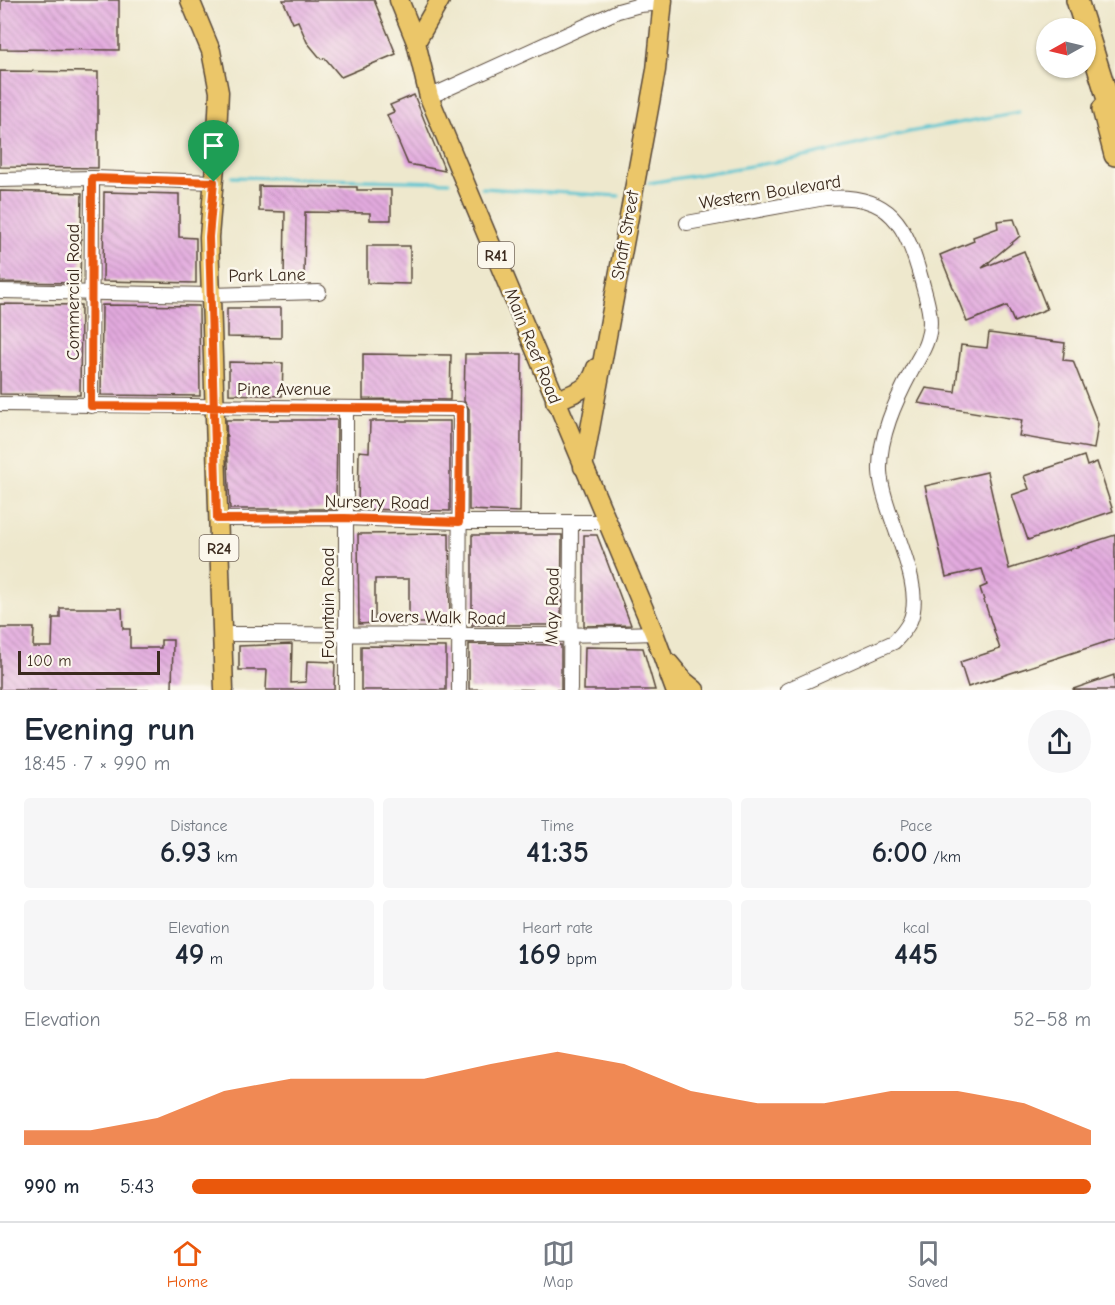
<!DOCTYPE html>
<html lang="en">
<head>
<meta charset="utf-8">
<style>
	:root { --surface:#fff; --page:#f6f6f7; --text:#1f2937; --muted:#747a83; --line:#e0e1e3; --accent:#ea580c }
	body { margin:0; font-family:"Comic Neue",sans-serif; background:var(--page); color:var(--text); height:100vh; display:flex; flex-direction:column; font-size:22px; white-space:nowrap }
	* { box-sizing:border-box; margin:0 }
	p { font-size:20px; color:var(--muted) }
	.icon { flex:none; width:33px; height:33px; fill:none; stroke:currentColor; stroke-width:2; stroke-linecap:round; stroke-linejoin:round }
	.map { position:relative; height:690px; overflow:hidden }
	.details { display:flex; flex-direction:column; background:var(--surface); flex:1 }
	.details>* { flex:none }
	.needle { width:39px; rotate:262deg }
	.controls { position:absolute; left:1036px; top:18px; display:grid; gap:12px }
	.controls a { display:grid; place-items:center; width:60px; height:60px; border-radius:50%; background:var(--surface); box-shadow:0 2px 4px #0004; font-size:30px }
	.scale { position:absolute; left:18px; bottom:15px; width:142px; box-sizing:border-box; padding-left:6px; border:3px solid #3b2a1e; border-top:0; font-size:16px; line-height:21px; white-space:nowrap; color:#3b2a1e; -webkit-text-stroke:4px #fbf7ec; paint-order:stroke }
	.pin { position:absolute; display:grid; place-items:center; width:51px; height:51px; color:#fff; margin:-62px -26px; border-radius:50% 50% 50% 0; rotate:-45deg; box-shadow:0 0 6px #0007 }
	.pin .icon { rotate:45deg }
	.round { display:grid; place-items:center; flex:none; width:63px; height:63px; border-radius:32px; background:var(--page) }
	.headline { display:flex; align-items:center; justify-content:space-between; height:102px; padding:0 24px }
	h1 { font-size:33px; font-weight:600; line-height:45px }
	.metrics { display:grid; grid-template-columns:repeat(3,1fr); gap:9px; height:102px; padding:6px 24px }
	.metrics div { display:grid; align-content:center; border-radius:6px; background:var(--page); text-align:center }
	.metrics b { font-size:30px; font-weight:600 }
	.metrics small { font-size:16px; font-weight:400 }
	.metrics p { font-size:16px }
	.chart { height:168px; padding:12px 24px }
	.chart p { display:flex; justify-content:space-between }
	.chart svg { width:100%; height:108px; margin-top:6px; fill:var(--accent); opacity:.7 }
	ul { padding:0 24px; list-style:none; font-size:20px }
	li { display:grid; grid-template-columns:96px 72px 1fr; align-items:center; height:45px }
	li i { height:15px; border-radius:8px; background:var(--accent) }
	.menu { display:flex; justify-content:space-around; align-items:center; height:84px; border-top:2px solid var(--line); background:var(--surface); font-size:16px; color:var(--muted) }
	.menu a { display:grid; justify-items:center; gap:3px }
	.menu .active { color:var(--accent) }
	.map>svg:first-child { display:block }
</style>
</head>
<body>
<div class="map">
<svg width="1115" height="690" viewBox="0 0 1115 690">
	<defs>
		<pattern id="building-back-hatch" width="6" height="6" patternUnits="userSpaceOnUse" patternTransform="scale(1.5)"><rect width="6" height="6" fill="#e3aadf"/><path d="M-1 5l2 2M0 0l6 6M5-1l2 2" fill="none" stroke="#b98bb4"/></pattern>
	</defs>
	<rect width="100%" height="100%" fill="#fbf7ec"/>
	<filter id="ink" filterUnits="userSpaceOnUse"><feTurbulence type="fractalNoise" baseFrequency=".0167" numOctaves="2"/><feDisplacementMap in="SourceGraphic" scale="12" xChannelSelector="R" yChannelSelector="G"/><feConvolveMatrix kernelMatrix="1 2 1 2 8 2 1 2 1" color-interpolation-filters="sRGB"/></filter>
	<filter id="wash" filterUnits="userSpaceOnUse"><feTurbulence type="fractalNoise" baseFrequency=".008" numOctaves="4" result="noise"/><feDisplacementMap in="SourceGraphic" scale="24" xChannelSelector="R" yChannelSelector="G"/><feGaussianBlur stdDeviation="1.35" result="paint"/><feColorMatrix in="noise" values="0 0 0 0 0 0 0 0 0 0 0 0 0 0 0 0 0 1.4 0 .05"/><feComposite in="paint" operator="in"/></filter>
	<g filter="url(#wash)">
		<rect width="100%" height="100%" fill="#eee8cd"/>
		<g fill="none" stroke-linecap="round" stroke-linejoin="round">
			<!-- stream -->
			<g stroke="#58c4d1" stroke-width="3">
				<path d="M232,177L449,182"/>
				<path d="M649,183L810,156L909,132L1019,112"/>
				<path d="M482,188L619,196"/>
			</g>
		</g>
		<g id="blocks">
			<!-- building -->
			<g fill="url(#building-back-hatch)">
				<path d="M1,0H119V50L0,49Z"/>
				<path d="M283,0H374L396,54L341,77L325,58L321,59L307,42L298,21L293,23Z"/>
				<path d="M0,71L98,72V168L0,167Z"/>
				<path d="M414,95L445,171L408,164L387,115L394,112L390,105Z"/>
				<path d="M259,186L357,187V190H391V220H370V213L305,212L304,280H284L285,212L259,211Z"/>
				<path d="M0,191L82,193L80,283L0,282Z"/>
				<path d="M104,192L179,194V237L196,238V283L103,281Z"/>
				<path d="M1014,219L1020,236L982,268L1024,251L1047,309L1014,322L1007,306L967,322L940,255L974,241L973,237L998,228L997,221Z"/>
				<path d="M367,246H410V284L367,283Z"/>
				<path d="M0,304L81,305L80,395L0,394Z"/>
				<path d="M102,305L199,306L200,396L101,395Z"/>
				<path d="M227,308H281V338L227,337Z"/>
				<path d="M989,333L1065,343L1063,360L1073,361L1098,424L1094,449L1019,436L1022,420L918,403L926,388L955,392L961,345L987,348Z"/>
				<path d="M363,354L451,355L450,400L363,399Z"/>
				<path d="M465,354H522L520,512L469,510V409L464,401Z"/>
				<path d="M229,362L283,363L282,396L229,394Z"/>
				<path d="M226,420H337L336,509H230Z"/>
				<path d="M370,421H450V511L358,509L359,451L369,452Z"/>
				<path d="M1084,456L1087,466L1097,462L1113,511L1028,540L1012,495L1029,489L1024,476Z"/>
				<path d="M987,472L1009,569L1115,535V639L968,687L960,662L1000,649L980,588L987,585L982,569L946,577L925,486Z"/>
				<path d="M449,533L450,623H409V579H375V623L359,624L358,534Z"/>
				<path d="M472,535H562L561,625H472Z"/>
				<path d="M584,535H597L631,625L584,626Z"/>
				<path d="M60,608H122L123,629H130V648H161V640H173L172,690H0V628H34L33,647H52L53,618H60Z"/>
				<path d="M292,644L291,683L306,682L307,661L335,662L334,690H266L267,670H239V646Z"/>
				<path d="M469,644L561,645V690L469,689Z"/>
				<path d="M361,646L446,647V690H361Z"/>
				<path d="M585,647L643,648L655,690H584Z"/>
				<path d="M1114,675L1115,690H1074L1073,689Z"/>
			</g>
		</g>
	</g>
	<g filter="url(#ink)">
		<use href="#blocks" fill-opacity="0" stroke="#564638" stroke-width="1.5"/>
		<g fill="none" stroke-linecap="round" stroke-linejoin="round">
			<defs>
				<g id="minor">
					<path d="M429,97L618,11L640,5L663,3"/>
					<path d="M0,180L92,178L214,182"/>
					<path d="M687,223L825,198C891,193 906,224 922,282C927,301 934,321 927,340C924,351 916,362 911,372C895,402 879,437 880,471C882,514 927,583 910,621C906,629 900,636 894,642L787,690"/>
					<path d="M0,291L211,295L319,292"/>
					<path d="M0,404L460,409L459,690"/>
					<path d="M91,406L92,178"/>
					<path d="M346,408V690"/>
					<path d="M217,519L345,518L459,522H607"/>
					<path d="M222,634C366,633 510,638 654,633"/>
					<path d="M570,690L571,523"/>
				</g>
				<g id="major">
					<path d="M190,0L211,51L219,92L216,154L209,237L224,690"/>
					<path d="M399,0L416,42L429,97L654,633L675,690"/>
					<path d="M416,42L440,0"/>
					<path d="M555,401C575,392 590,391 596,368"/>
					<path d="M583,467L656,70L663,0"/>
					<path d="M669,663L684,681L695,690"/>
				</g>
				<g id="highway">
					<path d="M1077,0L1115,122"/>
					<path d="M1103,109L1115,155"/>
				</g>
			</defs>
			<!-- minor casing -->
			<use href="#minor" stroke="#564638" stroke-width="16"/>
			<!-- major casing -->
			<use href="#major" stroke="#564638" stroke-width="21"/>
			<!-- highway casing -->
			<use href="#highway" stroke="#564638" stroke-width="24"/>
			<!-- minor -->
			<use href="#minor" stroke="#fff" stroke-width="14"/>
			<!-- major -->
			<use href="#major" stroke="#ebc669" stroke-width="18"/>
			<!-- highway -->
			<use href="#highway" stroke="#ebc669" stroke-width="21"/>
		</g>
	</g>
	<g fill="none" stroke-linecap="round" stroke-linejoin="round" filter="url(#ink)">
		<defs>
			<path id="route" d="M214,182L209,237L217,519L345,518L459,522L460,409C337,408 214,407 91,406L92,178L214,182"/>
		</defs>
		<!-- route casing -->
		<use href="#route" stroke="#fff" stroke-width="12"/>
		<!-- route -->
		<use href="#route" stroke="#ea580c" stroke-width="8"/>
	</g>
	<g text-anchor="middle" stroke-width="5" stroke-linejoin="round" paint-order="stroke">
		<!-- shield labels -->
		<g fill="#fbf7ec" stroke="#75685c" stroke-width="1.5">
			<rect x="478" y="242" width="36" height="26" rx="4.5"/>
			<rect x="199.5" y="535" width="39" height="26" rx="4.5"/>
		</g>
		<g font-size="16" font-weight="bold" fill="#3b2a1e">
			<text x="496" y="261">R41</text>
			<text x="219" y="554">R24</text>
		</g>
		<!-- street labels -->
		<g font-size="18" fill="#3b2a1e" stroke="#fbf7ec">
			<text transform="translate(770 192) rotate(-9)" y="6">Western Boulevard</text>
			<text transform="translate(625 235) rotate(-80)" y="6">Shaft Street</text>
			<text transform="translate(267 275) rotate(-1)" y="6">Park Lane</text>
			<text transform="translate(73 292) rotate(-90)" y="6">Commercial Road</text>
			<text transform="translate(533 346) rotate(68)" y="6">Main Reef Road</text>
			<text x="284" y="395">Pine Avenue</text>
			<text transform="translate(377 502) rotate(1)" y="6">Nursery Road</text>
			<text transform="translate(328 603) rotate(-90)" y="6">Fountain Road</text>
			<text transform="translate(552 606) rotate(-89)" y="6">May Road</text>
			<text transform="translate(438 617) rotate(1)" y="6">Lovers Walk Road</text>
		</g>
	</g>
</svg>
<div class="controls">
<a><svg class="needle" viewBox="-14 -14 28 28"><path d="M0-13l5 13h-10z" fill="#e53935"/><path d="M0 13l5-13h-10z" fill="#747a83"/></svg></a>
</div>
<div class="scale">100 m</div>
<div class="pin" style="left:214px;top:182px;background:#1e9e55"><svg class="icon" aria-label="arrive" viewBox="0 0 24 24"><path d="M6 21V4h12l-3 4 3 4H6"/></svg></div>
</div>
<section class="details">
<div class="headline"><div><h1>Evening run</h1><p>18:45 · 7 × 990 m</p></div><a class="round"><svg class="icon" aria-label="share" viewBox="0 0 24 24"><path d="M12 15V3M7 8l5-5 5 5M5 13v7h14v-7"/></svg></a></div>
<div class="metrics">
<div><p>Distance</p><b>6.93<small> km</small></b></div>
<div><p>Time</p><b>41:35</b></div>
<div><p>Pace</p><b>6:00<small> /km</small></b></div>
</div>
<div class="metrics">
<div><p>Elevation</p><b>49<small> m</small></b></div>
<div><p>Heart rate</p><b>169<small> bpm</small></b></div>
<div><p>kcal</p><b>445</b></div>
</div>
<div class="chart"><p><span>Elevation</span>52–58 m</p>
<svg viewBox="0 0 160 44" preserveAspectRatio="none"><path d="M0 44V38L10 38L20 33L30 22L40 17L50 17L60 17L70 11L80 6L90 11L100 22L110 27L120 27L130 22L140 22L150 27L160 38V44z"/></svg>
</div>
<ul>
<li><b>990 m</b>5:43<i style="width:100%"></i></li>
</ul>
</section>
<nav class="menu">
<a class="active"><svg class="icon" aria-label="home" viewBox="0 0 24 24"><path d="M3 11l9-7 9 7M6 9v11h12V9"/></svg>Home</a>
<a><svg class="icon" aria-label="map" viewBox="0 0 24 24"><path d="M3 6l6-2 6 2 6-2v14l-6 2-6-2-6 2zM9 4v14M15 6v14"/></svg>Map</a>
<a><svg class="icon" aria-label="saved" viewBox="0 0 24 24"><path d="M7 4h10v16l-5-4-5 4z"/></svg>Saved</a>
</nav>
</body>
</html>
